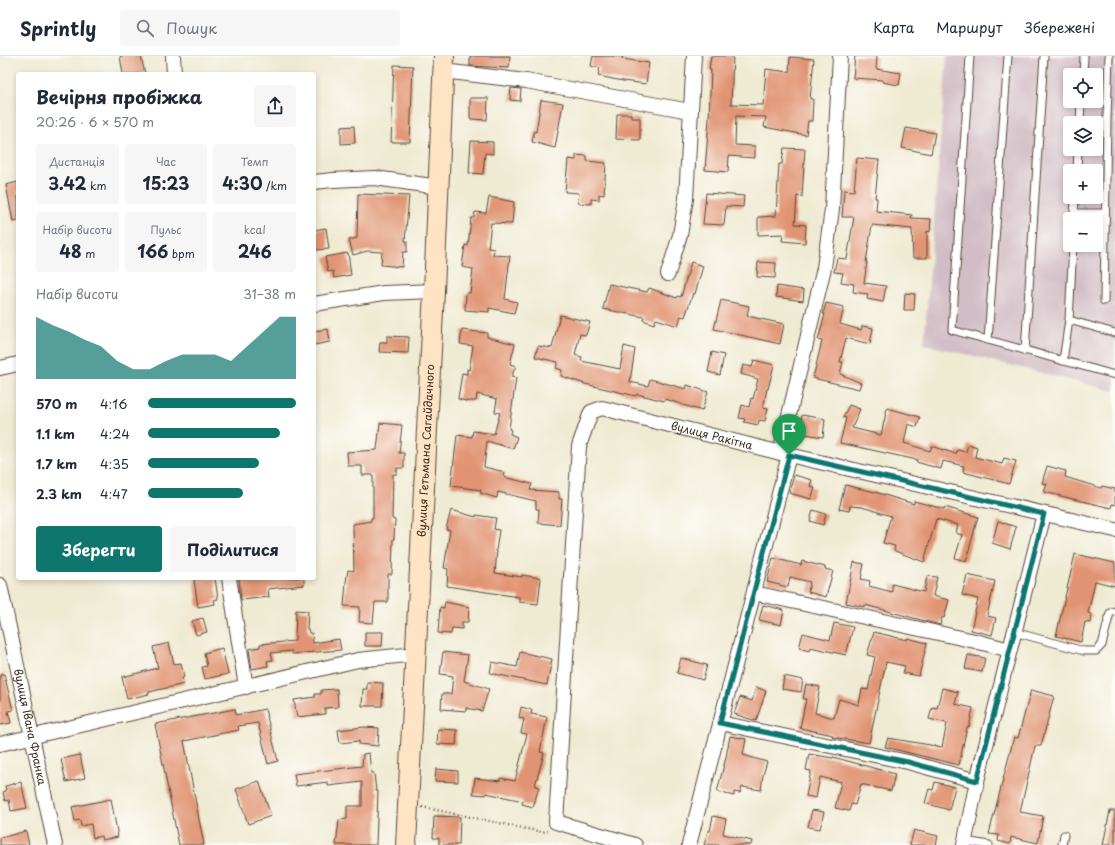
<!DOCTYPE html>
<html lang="uk">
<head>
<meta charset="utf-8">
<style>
	:root { --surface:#fff; --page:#f6f6f7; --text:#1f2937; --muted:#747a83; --line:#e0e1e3; --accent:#0f766e }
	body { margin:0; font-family:"Playpen Sans",sans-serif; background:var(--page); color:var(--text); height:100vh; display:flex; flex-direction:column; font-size:15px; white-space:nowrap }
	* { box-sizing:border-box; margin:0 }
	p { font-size:13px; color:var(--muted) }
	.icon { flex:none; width:22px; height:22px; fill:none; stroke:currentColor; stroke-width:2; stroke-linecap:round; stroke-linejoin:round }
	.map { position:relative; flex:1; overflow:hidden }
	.details { position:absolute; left:16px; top:16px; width:300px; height:508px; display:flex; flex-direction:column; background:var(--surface); border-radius:4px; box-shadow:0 2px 6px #0003 }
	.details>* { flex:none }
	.tools { position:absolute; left:1063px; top:12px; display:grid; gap:8px }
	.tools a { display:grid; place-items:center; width:40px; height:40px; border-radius:4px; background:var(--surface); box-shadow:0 2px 6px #0003; font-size:20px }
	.pin { position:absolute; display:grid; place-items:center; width:34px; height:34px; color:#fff; margin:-41px -17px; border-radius:50% 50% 50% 0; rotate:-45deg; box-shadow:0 0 4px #0007 }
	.pin .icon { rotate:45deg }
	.round { display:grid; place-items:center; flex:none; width:42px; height:42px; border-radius:4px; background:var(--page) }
	.head { display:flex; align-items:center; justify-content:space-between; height:68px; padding:0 20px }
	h1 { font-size:18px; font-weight:700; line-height:30px }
	.stats { display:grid; grid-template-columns:repeat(3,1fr); gap:6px; height:68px; padding:4px 20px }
	.stats div { display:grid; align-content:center; border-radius:4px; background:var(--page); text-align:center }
	.stats b { font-size:17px; font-weight:700 }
	.stats small { font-size:11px; font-weight:400 }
	.stats p { font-size:11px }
	.chart { height:112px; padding:8px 20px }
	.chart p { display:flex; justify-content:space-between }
	.chart svg { width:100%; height:72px; margin-top:4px; fill:var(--accent); opacity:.7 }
	.cta { display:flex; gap:8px; margin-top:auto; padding:8px 20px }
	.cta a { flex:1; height:46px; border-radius:4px; background:var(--accent); color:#fff; font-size:16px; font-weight:700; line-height:46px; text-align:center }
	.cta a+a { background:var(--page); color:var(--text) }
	ul { padding:0 20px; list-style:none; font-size:13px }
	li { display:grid; grid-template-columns:64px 48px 1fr; align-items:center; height:30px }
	li i { height:10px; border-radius:5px; background:var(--accent) }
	header { display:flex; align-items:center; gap:24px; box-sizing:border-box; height:56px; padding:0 20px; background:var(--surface); border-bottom:1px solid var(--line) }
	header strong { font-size:19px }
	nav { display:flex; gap:22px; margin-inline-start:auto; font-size:14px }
	.search { width:280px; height:36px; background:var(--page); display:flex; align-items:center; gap:10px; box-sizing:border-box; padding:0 14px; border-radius:4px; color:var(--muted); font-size:15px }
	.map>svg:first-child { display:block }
</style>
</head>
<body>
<header>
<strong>Sprintly</strong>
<div class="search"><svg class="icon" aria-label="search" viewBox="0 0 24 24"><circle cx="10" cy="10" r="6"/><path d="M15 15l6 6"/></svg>Пошук</div>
<nav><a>Карта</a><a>Маршрут</a><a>Збережені</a></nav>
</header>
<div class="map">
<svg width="1115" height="789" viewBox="0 0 1115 789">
	<rect width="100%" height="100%" fill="#fdfcf7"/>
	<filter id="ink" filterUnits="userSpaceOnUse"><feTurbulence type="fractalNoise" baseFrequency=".025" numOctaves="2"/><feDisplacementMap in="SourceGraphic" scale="8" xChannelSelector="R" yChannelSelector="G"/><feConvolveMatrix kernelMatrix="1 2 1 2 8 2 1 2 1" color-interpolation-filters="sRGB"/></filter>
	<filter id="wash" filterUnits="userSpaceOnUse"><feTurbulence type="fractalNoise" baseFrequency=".012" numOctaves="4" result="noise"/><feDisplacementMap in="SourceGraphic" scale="16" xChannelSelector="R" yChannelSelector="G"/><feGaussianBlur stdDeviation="0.9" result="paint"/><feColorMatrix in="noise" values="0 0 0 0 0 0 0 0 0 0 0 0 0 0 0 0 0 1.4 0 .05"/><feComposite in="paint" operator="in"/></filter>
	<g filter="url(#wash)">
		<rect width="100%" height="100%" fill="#efead2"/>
		<!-- industrial -->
		<path fill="#d2bdc6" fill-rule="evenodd" d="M947,0H1115V335L924,288ZM1070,19H1096V45H1070ZM1070,67H1096V93H1070ZM1070,115H1096V141H1070ZM1070,163H1096V189H1070Z"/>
		<g id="blocks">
			<!-- building -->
			<g fill="#e19473">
				<path d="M120,0H141L145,18H123Z"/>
				<path d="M470,0H510L509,12L470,10Z"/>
				<path d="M593,0H623L622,3L649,7L646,28L623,25L598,20L600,12L591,10Z"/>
				<path d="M711,0H733L731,48L763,49L766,13L789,16L790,1L814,3L810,43H813L812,65H808L806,79L764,71L766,61L736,60L735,89L755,90V102L729,100L728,116L705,114L709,63L711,14H709Z"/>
				<path d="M855,0H877L876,13L901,17L899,29L882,26L883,24L853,22Z"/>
				<path d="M394,9L413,10L410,86H391Z"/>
				<path d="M511,32L521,33L520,45L510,44Z"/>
				<path d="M470,42H488L487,64L470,63Z"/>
				<path d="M541,44L563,47L555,92L532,86L534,75L536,76Z"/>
				<path d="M617,58H631V62H640V84L616,83Z"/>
				<path d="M354,70L355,87L341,88V71Z"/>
				<path d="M906,72L935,77L931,98L902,92Z"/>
				<path d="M471,85L493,86V98L485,97L483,118L469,117Z"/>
				<path d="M784,92L805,93L802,141L797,140L795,168L806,169L805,187L782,185L783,178L758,179V161L776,160L779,108H782Z"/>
				<path d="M576,99L587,100V105L606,107L604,139L599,138V144L591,143V148L578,147L579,137L565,136L568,103L576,104Z"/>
				<path d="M857,102L879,104L875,142H877L876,155L912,159L911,162L931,163L930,176L927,175V202H913L912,173L872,169L866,206H867L864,227L886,230L883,246L867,243L868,238L853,236L854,228L841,226L843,217L834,216L837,202L847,203L854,161H842L844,134L854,135Z"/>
				<path d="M18,126V165L13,166L6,129Z"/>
				<path d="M706,137L744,140L743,151L726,150L724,169L703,168Z"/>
				<path d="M358,138L409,140L405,185H407V196H403L402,211L381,209L382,196L367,195L353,199L349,184L357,182Z"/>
				<path d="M489,141L514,146L512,168L491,167L488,192L494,193L493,199L510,200L505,243L517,246L514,257L489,252V256L465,254L466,237H470L473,213L462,211L465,189L468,190L471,162H474L475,156L486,157Z"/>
				<path d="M326,172L329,193L315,194L314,174Z"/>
				<path d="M348,197L351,219L334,222L333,215L328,216L325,201Z"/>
				<path d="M691,206L703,210L695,238L693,237L685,261L681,260L678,270L656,263L654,268L643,264L644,261L603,253L609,228L647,236L649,232L677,242L678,240L681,241Z"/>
				<path d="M758,206L776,207L775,222L757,221Z"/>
				<path d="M777,230L804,234L803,245L776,241Z"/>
				<path d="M905,237L915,238L914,254H904Z"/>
				<path d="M721,244L749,250L747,260L784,268L780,288L714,273Z"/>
				<path d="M826,247L844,251L840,268L861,274L862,270L873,272L870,288L846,282L840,306H843L840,318L861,327L859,333L813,322L822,285L818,284L825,258H823Z"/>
				<path d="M560,259L590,266L586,279L580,278L575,299L582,301L581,305L620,313L624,290L635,293L630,326L648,330L650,323L686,333L687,329L708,336L702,355L665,343L664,345L637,338L636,340L585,328L561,320L562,314L556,312L558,306L535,301L538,290L552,292Z"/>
				<path d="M328,273L330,286L314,289V275Z"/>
				<path d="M462,274L487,277V281L515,288L510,308L516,310L511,321L516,322L509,373L511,374L510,378L517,381L513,393L487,385L484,411L505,416L504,421L532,428L530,434L559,436V443H562L560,469L538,467L539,453H536V445L498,436L497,442L480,437L481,434L451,430L457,379L472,381L473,375L494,378L500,357L495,356L497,343L477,338L476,345H469V346L458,343L462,317L467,318V313L469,314L473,290L460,288Z"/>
				<path d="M387,280L409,281L408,297L379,296L380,286H387Z"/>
				<path d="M712,296L724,299L720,319L708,316Z"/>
				<path d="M754,304L774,309L768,333H767L763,352L768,353L765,365L759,364L758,369L744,366L745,363L739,362L742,349L749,351L751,342L753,343L758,323L741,318L743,309L752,311Z"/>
				<path d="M849,349L860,353L852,372L881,379L887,352L920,361L917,371L908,368L904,387L930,395L932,390L956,398L957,394L966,396L968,388L977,391L975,401L1002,408L1004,402L1016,405L1009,428L963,416L964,410L943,405L941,413L916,406L917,404L840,387L846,362L843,361Z"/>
				<path d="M802,359L825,363L823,381L799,377Z"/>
				<path d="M380,367L402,369L399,397H404V412H397V418H393L392,463L395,464L394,483H393L392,518H388V546H375L373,567L359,566L360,551L344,550L346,526L348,514L354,515L353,468L371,465V462H373V419H362V410H348L347,396L377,394Z"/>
				<path d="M1047,410L1066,415L1065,421L1101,432L1102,430L1115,433V449L1112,448L1111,452L1044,436L1047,428L1042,427Z"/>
				<path d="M794,419L812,424L810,430L815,432L811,443L789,437Z"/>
				<path d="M845,429L875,436L914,448V445L944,453L945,451L978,461L966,505L955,502L962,479L956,477L958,469L936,463L924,506L895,495L894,494L895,490L883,487L891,460L862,451L850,450L849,455L839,453Z"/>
				<path d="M451,454L476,461V459L496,462L494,473L499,474L496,495H497L495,517L522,521V519L541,522L538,548L519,546V541L447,530L448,513L444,512L450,474L446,473Z"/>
				<path d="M813,454L826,458L823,469L810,465Z"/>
				<path d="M998,465L1016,471L1010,493L992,487Z"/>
				<path d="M1075,498L1115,507V530L1095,525L1088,557L1092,558L1090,567L1085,566L1081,586L1056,580Z"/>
				<path d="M773,502L801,509L802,505L825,511V513L833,515L826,541L808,536L810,526L790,521L788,531L767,526Z"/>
				<path d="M854,506L864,508L861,523L870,525L869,530L892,536V528L924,536L927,520L937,521L933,540L949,544L944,562L942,561L940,569L865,549V551L846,547Z"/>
				<path d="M967,519L995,525L987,560L996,562L992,579L971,574L978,543L962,539Z"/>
				<path d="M207,522H215L218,543L214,544L215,548L198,551L194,524Z"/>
				<path d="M239,522H304V529L268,533L269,541L241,544Z"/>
				<path d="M445,546L469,551L468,566H462V573L452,572L451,578L438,577L440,551L444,552Z"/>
				<path d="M763,549L784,554L781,569L759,564Z"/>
				<path d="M296,554L308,555L307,573H308L309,577H312L313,587L339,583L341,594L292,598V595L271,597L273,604L267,605L268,610L252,613L249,593L260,591V588L295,585Z"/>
				<path d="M203,562L207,576L196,579L192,565Z"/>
				<path d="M834,567L853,571L846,599L810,591L809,595L799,592L803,577L830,584Z"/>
				<path d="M365,576H383L382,590H365Z"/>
				<path d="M874,576L907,584V582L927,587L919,620L903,617L905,610L886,606L869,687L832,681L833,679L800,672L806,643H803L806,628L820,631L815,657L834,662L839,643L859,649L862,633L868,634L875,601L867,599Z"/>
				<path d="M169,587L174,608L181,607L184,621L182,622L184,628L149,636V638L127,643L122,621L158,612L153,591Z"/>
				<path d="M222,592L228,618L205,623L202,611L207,610L204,597Z"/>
				<path d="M443,596L468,599L464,625L489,633L482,655L466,652V655L441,653L442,638H451L453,620L440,618Z"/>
				<path d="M520,596L552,603L547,629L490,617L492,606L517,611Z"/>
				<path d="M968,599L985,602L982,616L965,613Z"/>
				<path d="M681,602L707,609L703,624L677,617Z"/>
				<path d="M4,618L13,654L8,655L11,667L0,669V619Z"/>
				<path d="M784,620L803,624L801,636L782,633Z"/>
				<path d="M367,626L383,627L382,650H362L363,633H367Z"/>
				<path d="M756,631L766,635L756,665L734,658L740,641L752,645Z"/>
				<path d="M942,632L958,636L955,648L973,652L969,671H967L959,709L885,691L888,682L942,691L947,667L929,663L932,651L937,652Z"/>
				<path d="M337,633L338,651L325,652V658L297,661L294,644L315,641V638H321V634Z"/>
				<path d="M1031,634L1054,640L1041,690H1035L1020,756L1043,760L1038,787L1011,781L1010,788L998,785L999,779L989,778L1014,681L1018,682Z"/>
				<path d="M521,651L532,654L531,658L547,661L540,696L544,697L535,730L539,731L533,751L522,748L523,745L486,737V739L473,738L475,722L500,725V722L515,725L527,678L521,677L524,663L519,662Z"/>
				<path d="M235,653L236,659L265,653L278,705L268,708L258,667L238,670L239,674L184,685L204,789H179L155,668Z"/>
				<path d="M364,671L379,672L378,690L359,688V685L340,687L338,674Z"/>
				<path d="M438,673L457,674L456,689L437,688Z"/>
				<path d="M730,680L746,683L743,699L767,706L763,719L761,734L742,731L740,737L734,736V740L717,736L726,701Z"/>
				<path d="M369,697L371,717H374L376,735H378L376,789H336L339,764L347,763V750H362V726L328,730V726L296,730L294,718L362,710L363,698Z"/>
				<path d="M809,698L833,702V701L895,718L891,735L861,728L855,749L851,748L849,755L835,752L841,726L820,721L816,742L806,740L811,715L806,714Z"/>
				<path d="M80,699L85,722L66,726L61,703Z"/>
				<path d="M436,713L458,715V726L435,725Z"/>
				<path d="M259,725L271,760L248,768L236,733Z"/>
				<path d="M21,726L27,752L11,755L9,744L5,745L3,736L6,735L5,730Z"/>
				<path d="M935,726L955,731L949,754L925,747L929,733L933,734Z"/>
				<path d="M111,743L118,781L102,784L101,780L93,782L91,768L81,770L80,764L75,765L72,751Z"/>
				<path d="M812,754L824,756L820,773L808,771Z"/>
				<path d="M1110,755H1115V789H1103Z"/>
				<path d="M434,760L460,761L459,789H439V782H433Z"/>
				<path d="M713,760L726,763L723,778L752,785L751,789H704L708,775H710Z"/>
				<path d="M914,774L938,780L936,789H910Z"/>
				<path d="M26,775L29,789H0V782Z"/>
			</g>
		</g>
	</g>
	<g filter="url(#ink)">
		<use href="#blocks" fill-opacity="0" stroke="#564739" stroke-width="1"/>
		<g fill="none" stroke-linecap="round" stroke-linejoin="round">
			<defs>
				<g id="service">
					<path d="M970,0L952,274L1115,319"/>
					<path d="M1083,19L1084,0"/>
					<path d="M1080,67L1081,45"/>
					<path d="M1077,115L1078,93"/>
					<path d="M1074,157H1105"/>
					<path d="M1074,163L1075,141"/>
					<path d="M1104,245L1107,62L1109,0"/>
					<path d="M1069,264L1115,277"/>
					<path d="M988,284L1008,0"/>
					<path d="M1025,295L1044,0"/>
					<path d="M1063,305L1069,264L1073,189"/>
					<path d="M1014,576L1084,595H1096L1102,589L1110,557L1115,555"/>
					<path d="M965,785L989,789"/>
					<path d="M1062,789L1064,779"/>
				</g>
				<g id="minor">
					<path d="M173,0L174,18"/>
					<path d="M443,15L526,25L690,55"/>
					<path d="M314,126L333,124L375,122L439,131"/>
					<path d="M668,218L680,179L686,143L694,0"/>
					<path d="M314,248L384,237L434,235"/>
					<path d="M0,312L18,308"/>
					<path d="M780,397L824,212L832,153L840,0"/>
					<path d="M229,522L246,631"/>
					<path id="s1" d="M0,529L55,789"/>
					<path d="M754,537L975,585L1010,594"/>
					<path d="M720,667L908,706L977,725"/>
					<path d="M0,688L358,604L416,598"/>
					<path id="s2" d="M635,789L556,766L579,390L591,356L602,352L789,399L1115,474"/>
					<path d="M689,789L789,399"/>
					<path d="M964,789L977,725L1044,458"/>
				</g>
				<g id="secondary">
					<path id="s3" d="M406,789L434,235L444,0"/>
				</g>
			</defs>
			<!-- service casing -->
			<use href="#service" stroke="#564739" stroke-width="9"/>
			<!-- minor casing -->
			<use href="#minor" stroke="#564739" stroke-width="16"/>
			<!-- secondary casing -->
			<use href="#secondary" stroke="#564739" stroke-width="22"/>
			<!-- path -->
			<path stroke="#564739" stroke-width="2.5" stroke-dasharray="1 3" stroke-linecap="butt" d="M422,751L542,776L548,775"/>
			<!-- service -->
			<use href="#service" stroke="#fff" stroke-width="7"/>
			<!-- minor -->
			<use href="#minor" stroke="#fff" stroke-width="14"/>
			<!-- secondary -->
			<use href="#secondary" stroke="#fee4c5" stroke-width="20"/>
		</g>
	</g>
	<g fill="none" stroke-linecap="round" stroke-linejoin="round" filter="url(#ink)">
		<defs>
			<path id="route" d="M789,399L1044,458L977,725L908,706L720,667Z"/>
		</defs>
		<!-- route casing -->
		<use href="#route" stroke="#fff" stroke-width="8"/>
		<!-- route -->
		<use href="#route" stroke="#0f766e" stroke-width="5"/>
	</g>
	<g text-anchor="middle" stroke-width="4" stroke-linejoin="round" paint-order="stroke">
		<!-- street labels -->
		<g font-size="11" fill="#3b2a1e" stroke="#fdfcf7">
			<text dy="4" stroke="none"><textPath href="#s2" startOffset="620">вулиця Ракітна</textPath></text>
			<text dy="4" stroke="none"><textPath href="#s3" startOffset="395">вулиця Гетьмана Сагайдачного</textPath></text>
			<text dy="4" stroke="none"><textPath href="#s1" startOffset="145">вулиця Івана Франка</textPath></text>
		</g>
	</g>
</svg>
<div class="tools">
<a><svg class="icon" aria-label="locate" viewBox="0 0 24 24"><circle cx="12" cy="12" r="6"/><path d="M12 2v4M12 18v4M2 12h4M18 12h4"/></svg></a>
<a><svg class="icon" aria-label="layers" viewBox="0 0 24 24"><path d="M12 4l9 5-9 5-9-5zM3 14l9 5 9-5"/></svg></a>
<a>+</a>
<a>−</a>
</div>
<div class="pin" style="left:789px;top:399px;background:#1e9e55"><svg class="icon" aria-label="arrive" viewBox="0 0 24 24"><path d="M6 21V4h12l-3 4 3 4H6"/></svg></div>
<section class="details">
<div class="head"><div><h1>Вечірня пробіжка</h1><p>20:26 · 6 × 570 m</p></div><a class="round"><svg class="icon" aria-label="share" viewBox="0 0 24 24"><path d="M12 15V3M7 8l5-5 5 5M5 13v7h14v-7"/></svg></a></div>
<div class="stats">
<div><p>Дистанція</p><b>3.42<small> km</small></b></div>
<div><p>Час</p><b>15:23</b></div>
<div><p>Темп</p><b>4:30<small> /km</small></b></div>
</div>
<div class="stats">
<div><p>Набір висоти</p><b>48<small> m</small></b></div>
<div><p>Пульс</p><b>166<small> bpm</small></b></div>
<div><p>kcal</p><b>246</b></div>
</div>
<div class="chart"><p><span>Набір висоти</span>31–38 m</p>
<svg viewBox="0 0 160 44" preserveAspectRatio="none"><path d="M0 44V6L10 11L20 15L30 20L40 24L50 33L60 38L70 38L80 33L90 29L100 29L110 29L120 33L130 24L140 15L150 6L160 6V44z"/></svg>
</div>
<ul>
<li><b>570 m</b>4:16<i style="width:100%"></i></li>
<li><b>1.1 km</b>4:24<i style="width:89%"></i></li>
<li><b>1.7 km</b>4:35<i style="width:75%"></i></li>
<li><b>2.3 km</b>4:47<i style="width:64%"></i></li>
</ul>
<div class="cta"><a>Зберегти</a><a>Поділитися</a></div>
</section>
</div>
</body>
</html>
